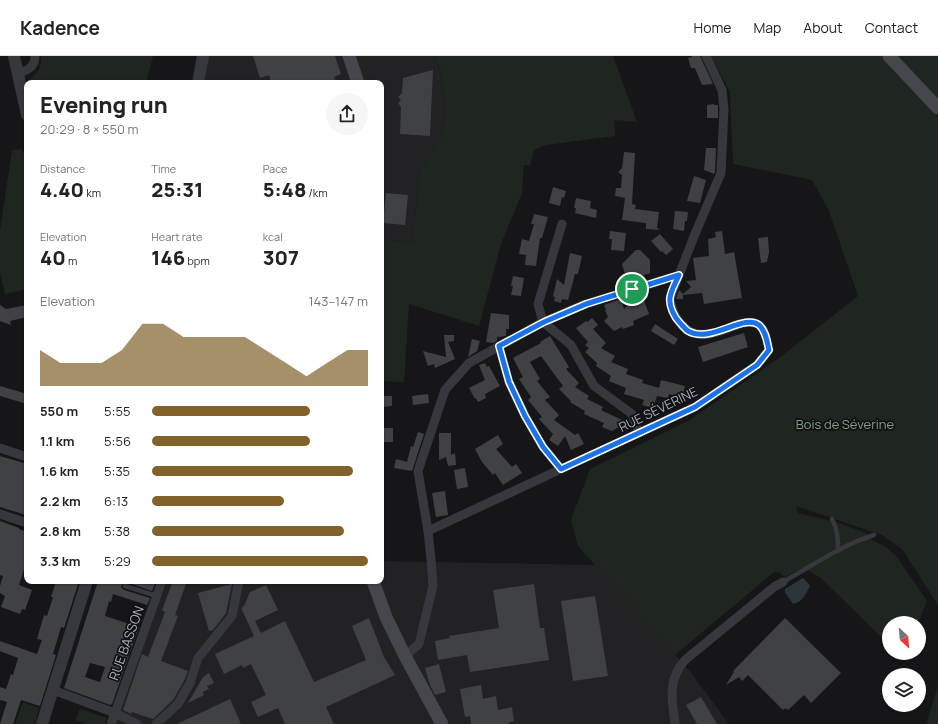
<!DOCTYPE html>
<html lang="en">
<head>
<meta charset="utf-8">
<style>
	:root { --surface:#fff; --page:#f6f6f6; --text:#222; --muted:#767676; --line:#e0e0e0; --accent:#80622a }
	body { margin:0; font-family:Manrope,sans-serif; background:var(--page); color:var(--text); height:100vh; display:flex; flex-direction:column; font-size:15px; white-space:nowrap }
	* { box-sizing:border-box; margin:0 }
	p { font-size:13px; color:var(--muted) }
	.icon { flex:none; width:22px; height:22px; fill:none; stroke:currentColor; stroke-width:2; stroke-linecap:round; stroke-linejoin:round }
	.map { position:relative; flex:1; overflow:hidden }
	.details { position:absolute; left:24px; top:24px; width:360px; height:504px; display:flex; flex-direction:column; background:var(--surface); border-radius:8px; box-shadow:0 1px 3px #0004 }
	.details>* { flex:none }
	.needle { width:26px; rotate:154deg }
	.fabs { position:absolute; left:882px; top:560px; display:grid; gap:8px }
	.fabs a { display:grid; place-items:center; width:44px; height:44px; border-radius:50%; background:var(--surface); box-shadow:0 1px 3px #0004; font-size:20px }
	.pin { position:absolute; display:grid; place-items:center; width:34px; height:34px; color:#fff; margin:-17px; border:2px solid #fff; border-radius:50%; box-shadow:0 1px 4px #0007 }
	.round { display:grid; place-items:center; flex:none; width:42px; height:42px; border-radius:21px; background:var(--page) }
	.overview { display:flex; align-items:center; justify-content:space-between; height:68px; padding:0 16px }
	h1 { font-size:22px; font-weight:800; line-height:30px }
	.figures { display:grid; grid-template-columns:repeat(3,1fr); gap:6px; height:68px; padding:4px 16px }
	.figures div { display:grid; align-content:center }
	.figures b { font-size:20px; font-weight:800 }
	.figures small { font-size:11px; font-weight:400 }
	.figures p { font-size:11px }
	.chart { height:112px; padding:8px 16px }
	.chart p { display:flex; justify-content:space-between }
	.chart svg { width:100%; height:72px; margin-top:4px; fill:var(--accent); opacity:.7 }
	ul { padding:0 16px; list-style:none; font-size:13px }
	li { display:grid; grid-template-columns:64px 48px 1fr; align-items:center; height:30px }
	li i { height:10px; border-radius:5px; background:var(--accent) }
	header { display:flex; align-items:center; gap:24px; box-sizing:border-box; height:56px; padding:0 20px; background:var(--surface); border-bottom:1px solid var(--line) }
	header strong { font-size:19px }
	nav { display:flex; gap:22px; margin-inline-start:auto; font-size:14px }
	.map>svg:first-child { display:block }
</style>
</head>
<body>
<header>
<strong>Kadence</strong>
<nav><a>Home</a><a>Map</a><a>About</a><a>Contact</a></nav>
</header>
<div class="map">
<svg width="938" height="668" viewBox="0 0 938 668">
	<rect width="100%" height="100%" fill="#161618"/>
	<!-- built -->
	<g fill="#222225">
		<path d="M208,0H434L441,15L446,58L441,83L420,114L412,188L381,182V27H203Z"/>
		<path d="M381,505L595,509L689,614L729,668H114L167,525H381Z"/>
	</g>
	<!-- green -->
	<g fill="#1e261f">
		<path d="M41,0H153L146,27H27C31,21 38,17 40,11C41,8 41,3 41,0Z"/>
		<path d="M434,0H613L637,66L614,64L615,80L546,89L534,94L530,109H524L522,137L501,188L479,270L409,248L404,326L381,325V182L412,188L420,114L441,83L446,58L441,15Z"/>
		<path d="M711,0H884L938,61V549L902,493L882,479L796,450L798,457L839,467L866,477L872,484L886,491L897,501L927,545L918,567H889V589L820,521L810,516L804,511L785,521L780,517L774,516L675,599L578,490L571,464L590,413L688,365L779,302L858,240L829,155L812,124L733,108L730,36Z"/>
		<path d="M896,0H938V45Z"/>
		<path d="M22,93L27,106V233L5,238L0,217V175L12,94Z"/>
		<path d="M938,630V668H926Z"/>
		<path d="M23,646L39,652L35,668H15Z"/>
		<path d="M80,653L107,662L105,668H85L75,664Z"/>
	</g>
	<!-- water -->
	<path fill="#2c353c" d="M803,522L809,528L810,530C805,539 803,546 793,548L785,536V533Z"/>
	<!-- building -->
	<g fill="#404145" fill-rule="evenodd">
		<path d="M253,0H335L341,18L334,21L336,27H271L269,19L260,22Z"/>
		<path d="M692,0H700L713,28L702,29L695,12H691L688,2L692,1Z"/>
		<path d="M433,14L430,80L400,78L401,51L398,47L401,44L398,41L402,37L403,22Z"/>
		<path d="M714,48V49H718V62H707V49Z"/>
		<path d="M706,92H716L715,116L714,118L704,114Z"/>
		<path d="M624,96L635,97L632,148L636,149L635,153L659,156L657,172L660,174L646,173V167L622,164L625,142L615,140L616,132H621L622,119L618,116L622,112Z"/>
		<path d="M694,120L706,124L700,147L687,145Z"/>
		<path d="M553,131L566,135L564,142L562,141L560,150L549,147Z"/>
		<path d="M386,137L408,139L405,169L383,167Z"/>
		<path d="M576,142L591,145L590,152L597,154L596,162L575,157L576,152H574Z"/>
		<path d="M675,155L688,156L687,165H685L684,175L673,173Z"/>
		<path d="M534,158L548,161L542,182H540L536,210L525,209L526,199L519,198L522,183L529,185L534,168H531Z"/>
		<path d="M610,175L626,177L624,195L611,194L612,183H609Z"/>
		<path d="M722,175L725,198L734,196L742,242L704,248L702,237L683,239V243H676L679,234L683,238L691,231L686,225L696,224L693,202L709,200L708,183L716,181L715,176Z"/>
		<path d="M660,178L673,193L666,199L662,195L661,196L651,185Z"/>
		<path d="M768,181L769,196L767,206L761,207L758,182Z"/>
		<path d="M636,194H640L650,204V217L627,225L622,208Z"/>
		<path d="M570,197L582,200L578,218H575L568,244L562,243L561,247L554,245L555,241L553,240L557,223L564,229Z"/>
		<path d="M513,220L524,222L521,240L511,239L513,230H511Z"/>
		<path d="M637,242L638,244L643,242L649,258L633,265L634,269L623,273L622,271L614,275L604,265L608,261L605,254H606L604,249L621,243L624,253L633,244Z"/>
		<path d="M0,249L6,253L27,249V261L10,265L11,269L0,265Z"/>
		<path d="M491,257L509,259V273H506V280L497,281V285L493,287L486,286Z"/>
		<path d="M592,262L598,269L593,273L606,287L601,292L615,300L611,306L628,313L626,318L643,324L642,327L659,332L661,324L685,330L682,342L669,338L668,342L657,340L653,352L642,349L644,344L624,338L626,332L609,325L611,320L596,310L597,307L585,296L589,292L585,289L588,286L576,272L586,265L587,266Z"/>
		<path d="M655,268L678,283L674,289L651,275Z"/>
		<path d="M744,277L748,291L703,306L698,291Z"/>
		<path d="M444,279H454V285L448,286L455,303L435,312L434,308L428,310L423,295L446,301Z"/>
		<path d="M550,280L569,311L566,313L579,327L575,331L589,340L587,343L603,351L601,354L622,364L619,371L612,375L602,371L604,367L584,358L585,355L570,346L571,345L559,333L563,330L541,300L530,306L540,323L537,325L550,341L545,344L559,359L554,364L575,379L578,377L584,388L571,394L565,380L558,390L549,384L553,378L539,363L542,361L528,344L531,341L519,323L523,321L513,302L541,287L540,286Z"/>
		<path d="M472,283L480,285L477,295L468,301Z"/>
		<path d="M485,307L487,311L489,310L500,330L485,338L486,342L478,346L476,342L475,343L469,332L485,324L479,309Z"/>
		<path d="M0,330L27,338V348L0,340Z"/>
		<path d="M428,338L429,347L413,349L412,340Z"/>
		<path d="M381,340H392V350L381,351Z"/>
		<rect x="381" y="372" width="12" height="14"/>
		<path d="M418,376L424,378L412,415L394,412L396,403L407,406L411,390L413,391Z"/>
		<path d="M439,377H451V399L455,397L456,409L448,410L446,401L439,404Z"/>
		<path d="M498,379L503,388L496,393L512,411L516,408L522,417L503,429L495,417L493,419L482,406L475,393Z"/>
		<path d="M0,400L27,408V455L26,459L0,451Z"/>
		<path d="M465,412L468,431L457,433L454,414Z"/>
		<path d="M445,435L448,459L436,461L432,437Z"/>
		<path d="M0,465L19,472V473L27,476L25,482L27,483V504L19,529L32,534L25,554L22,553L20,558L1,551L5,540L0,537V530L3,520L0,519Z"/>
		<path d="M56,525H79L64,572L61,571L53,598L56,599L40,650L21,644L13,668H0L7,646L0,644V631L6,633L11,618L13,619L18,602L0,595V585L37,598L42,584L37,583L44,559L47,560L53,541H51Z"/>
		<path d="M98,525H156L152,535L126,526H124L122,529L121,531L124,534L150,542L147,549L113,538L111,546L109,545L105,560L139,571L112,648L110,649L64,632ZM90,607L105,611L100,626L85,621Z"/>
		<path d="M173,525H187L175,559L178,560L161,605L188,615L184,625L173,644L153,663L132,656L131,658L123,654L142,598L148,601L165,556L162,554Z"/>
		<path d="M232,528L226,557L213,574L209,575L198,537Z"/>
		<path d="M534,528L540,572H544L549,604L470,616L467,599L438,604L435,585L450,582L449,580L499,572L493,534Z"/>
		<path d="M266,529L278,554L255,565L261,577L285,565L314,626L366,604L352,570L369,562L384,601L395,619L326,651L334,668H285L278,652L258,661L251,646L266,639L251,608L243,612L242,609L224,618L215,598L254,580L242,554V551L244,550L250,536Z"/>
		<path d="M595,540L608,620L573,625L561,545Z"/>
		<path d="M785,562L841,617L811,647L804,639L788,654L785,652L783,654L748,619L742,625L739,621L726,629L734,616L733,615Z"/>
		<path d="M439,608L446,636L435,639L430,629L425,612Z"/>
		<path d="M209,617L214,627L207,630L209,633L203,636L204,639L188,647L203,621Z"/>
		<path d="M481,629L483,643L496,640L498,654L512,651L514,665L508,667V668H471L470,660L465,661L460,633Z"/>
		<path d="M701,641L717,668H697L686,649Z"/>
		<path d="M230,643L241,668H177Z"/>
	</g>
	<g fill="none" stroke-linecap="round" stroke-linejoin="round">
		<!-- service -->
		<g stroke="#37383d" stroke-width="4.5">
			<path d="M832,463C838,474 838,483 838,495"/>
			<path d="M783,526C813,509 842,489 874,479"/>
			<path d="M125,530L157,540"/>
		</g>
		<!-- minor -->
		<g stroke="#37383d" stroke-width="9">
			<path d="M18,17C27,15 35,11 35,0"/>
			<path d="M543,266L571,289L594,330L632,358L639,377"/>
			<path d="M543,266L538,248L562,168"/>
			<path d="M499,290L509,326L525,360L543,391L561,413"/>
			<path d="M0,392L27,401"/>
			<path d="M0,458L27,467"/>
			<path d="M428,475L561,413L695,351L757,309L769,294C767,286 766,274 759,269C740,256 708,295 683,270C675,262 671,253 670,242L695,178L721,117L724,53L722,34L706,0"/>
			<path d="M405,600L419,588L433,530L431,503L428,475L418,415L445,334L469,307L543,266L586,248L679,219"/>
			<path d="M53,634L115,657L137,668"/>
			<path d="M111,668L162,525"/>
			<path d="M156,668L178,648L190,627L198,602L232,560L239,525"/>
			<path d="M675,668C672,643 667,625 685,604L774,531L783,526"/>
		</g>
		<!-- tertiary -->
		<g stroke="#37383d" stroke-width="12">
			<path d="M14,0L27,59"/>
			<path d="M198,27L203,0"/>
			<path d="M42,668L87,525"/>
		</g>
		<!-- secondary -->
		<g stroke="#45474d" stroke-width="13">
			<path d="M349,0L358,27"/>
			<path d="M889,0L938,52"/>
			<path d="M373,525L386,561L405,600L442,668"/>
		</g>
	</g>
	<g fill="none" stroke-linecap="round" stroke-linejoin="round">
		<defs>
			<path id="route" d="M679,219C676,226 671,234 670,242C669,250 674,261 680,267C682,269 685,273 688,275C711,288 744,257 759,269C766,275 767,286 769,294L757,309L695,351L561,413L543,391L525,360L509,326L499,290L544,266L586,248Z"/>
		</defs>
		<!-- route casing -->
		<use href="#route" stroke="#fff" stroke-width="8"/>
		<!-- route -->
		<use href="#route" stroke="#1a73e8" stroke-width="5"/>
	</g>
	<g text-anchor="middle" stroke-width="3.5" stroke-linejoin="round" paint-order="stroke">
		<!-- street labels -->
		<g font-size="13" fill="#a8adb8" stroke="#111113">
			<text transform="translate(658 353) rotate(-26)" y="5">RUE SÉVERINE</text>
			<text transform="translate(126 587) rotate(-70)" y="5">RUE BASSON</text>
		</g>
		<!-- park labels -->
		<g font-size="13" fill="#7fa381" stroke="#111113">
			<text x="845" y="373">Bois de Séverine</text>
		</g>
	</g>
</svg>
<div class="fabs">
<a><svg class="needle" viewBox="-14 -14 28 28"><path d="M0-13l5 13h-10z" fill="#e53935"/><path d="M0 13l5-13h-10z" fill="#767676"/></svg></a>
<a><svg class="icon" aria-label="layers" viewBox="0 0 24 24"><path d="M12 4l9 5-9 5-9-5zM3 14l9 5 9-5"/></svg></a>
</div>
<div class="pin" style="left:632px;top:233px;background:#1e9e55"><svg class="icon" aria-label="arrive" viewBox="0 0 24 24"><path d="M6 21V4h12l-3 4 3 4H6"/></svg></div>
<section class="details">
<div class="overview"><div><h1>Evening run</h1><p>20:29 · 8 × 550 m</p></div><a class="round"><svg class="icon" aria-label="share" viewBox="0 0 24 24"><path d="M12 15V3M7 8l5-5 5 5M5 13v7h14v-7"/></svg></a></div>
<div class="figures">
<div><p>Distance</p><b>4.40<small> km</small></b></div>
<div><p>Time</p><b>25:31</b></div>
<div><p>Pace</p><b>5:48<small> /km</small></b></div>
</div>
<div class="figures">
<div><p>Elevation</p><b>40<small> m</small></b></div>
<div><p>Heart rate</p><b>146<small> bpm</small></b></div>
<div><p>kcal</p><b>307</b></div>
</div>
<div class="chart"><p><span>Elevation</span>143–147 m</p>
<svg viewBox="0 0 160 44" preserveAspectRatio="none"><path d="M0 44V22L10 30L20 30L30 30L40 22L50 6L60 6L70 14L80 14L90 14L100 14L110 22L120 30L130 38L140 30L150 22L160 22V44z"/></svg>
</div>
<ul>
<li><b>550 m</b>5:55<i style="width:73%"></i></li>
<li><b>1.1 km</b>5:56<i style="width:73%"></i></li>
<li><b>1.6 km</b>5:35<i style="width:93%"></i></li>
<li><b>2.2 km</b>6:13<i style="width:61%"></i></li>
<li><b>2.8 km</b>5:38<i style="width:89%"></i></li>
<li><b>3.3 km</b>5:29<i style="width:100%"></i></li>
</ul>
</section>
</div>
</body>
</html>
